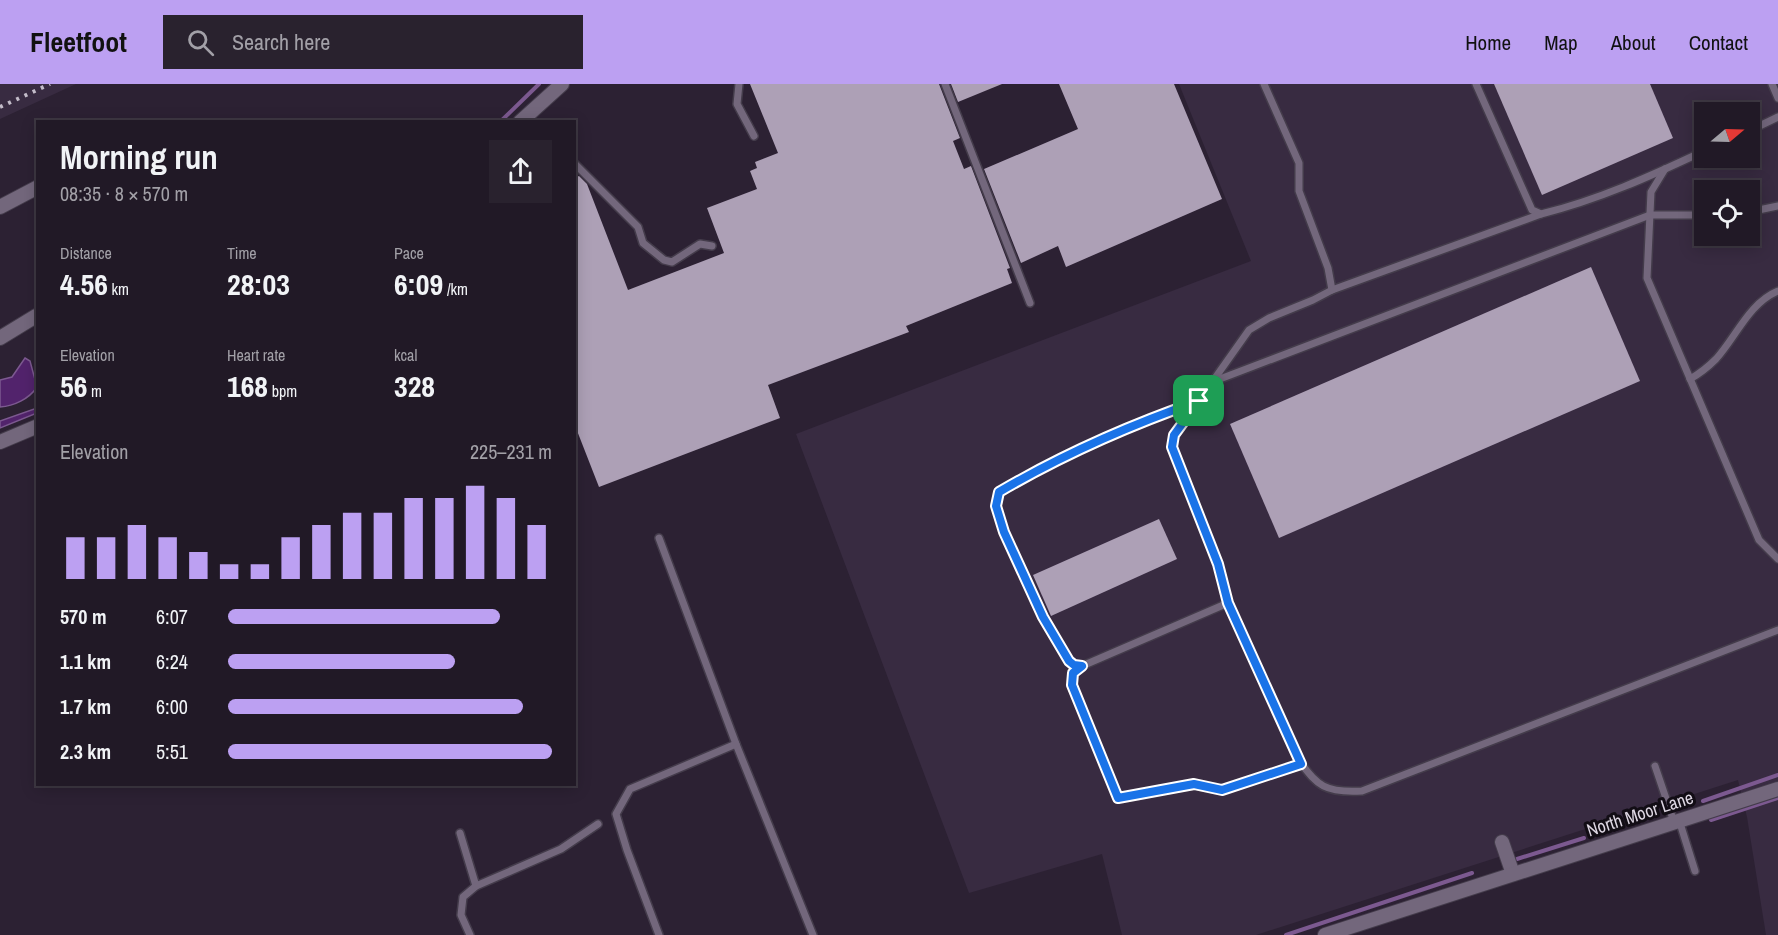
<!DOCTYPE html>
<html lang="en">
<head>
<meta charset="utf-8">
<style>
	:root { --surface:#211926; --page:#29222e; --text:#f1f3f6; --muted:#a2a0a7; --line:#3e3843; --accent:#bca0f2 }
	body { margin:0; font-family:"Archivo Narrow",sans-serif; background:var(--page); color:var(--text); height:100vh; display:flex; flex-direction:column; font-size:22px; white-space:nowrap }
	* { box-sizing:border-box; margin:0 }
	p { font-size:20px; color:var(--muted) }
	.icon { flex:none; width:33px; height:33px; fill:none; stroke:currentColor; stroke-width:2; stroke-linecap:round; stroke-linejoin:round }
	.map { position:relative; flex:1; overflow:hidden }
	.side { position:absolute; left:36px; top:36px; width:540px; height:666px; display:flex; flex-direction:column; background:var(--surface); border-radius:0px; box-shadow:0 3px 15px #0003,0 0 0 2px var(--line) }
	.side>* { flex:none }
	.needle { width:39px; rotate:71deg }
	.fabs { position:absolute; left:1694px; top:18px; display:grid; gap:12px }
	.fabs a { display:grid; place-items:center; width:66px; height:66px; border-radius:0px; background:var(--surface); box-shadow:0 3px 15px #0003,0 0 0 2px var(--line); font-size:30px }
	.pin { position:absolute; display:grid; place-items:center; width:51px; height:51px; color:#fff; margin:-26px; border-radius:12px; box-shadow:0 3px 9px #0006 }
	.round { display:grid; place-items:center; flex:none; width:63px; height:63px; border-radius:0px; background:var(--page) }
	.headline { display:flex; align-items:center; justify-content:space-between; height:102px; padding:0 24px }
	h1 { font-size:33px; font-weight:800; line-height:45px }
	.metrics { display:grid; grid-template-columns:repeat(3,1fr); gap:9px; height:102px; padding:6px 24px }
	.metrics div { display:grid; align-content:center }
	.metrics b { font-size:30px; font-weight:800 }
	.metrics small { font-size:16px; font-weight:400 }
	.metrics p { font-size:16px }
	.chart { height:168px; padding:12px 24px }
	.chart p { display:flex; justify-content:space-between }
	.chart svg { width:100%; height:108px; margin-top:6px; stroke:var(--accent); stroke-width:6 }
	ul { padding:0 24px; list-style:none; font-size:20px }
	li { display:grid; grid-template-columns:96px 72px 1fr; align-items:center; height:45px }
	li i { height:15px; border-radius:8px; background:var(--accent) }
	header { display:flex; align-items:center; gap:36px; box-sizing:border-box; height:84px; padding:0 30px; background:var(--accent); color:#111 }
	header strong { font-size:28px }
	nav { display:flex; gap:33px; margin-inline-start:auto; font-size:21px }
	.search { width:420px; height:54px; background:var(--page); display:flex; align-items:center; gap:15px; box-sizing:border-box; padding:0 21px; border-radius:0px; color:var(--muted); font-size:22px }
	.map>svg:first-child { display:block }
</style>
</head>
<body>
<header>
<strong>Fleetfoot</strong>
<div class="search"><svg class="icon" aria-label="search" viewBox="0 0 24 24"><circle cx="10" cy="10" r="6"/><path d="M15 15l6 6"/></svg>Search here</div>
<nav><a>Home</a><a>Map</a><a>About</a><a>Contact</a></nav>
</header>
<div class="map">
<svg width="1778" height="851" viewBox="0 0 1778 851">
	<rect width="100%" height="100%" fill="#2c2133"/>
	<!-- built -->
	<g fill="#382b41" fill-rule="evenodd">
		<path d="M0,0H76L0,35Z"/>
		<path d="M1179,0H1778V851H1766L1747,733L1738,696L1256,851H1122L1102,770L969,809L796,350L1251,177ZM1704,28H1749V74H1704ZM1704,106H1749V152H1704Z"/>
	</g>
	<!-- water -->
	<g fill="#52236c" stroke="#7c5990" stroke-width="1.5">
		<path d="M25,274L30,277L37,303C29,315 14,322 0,323V296L12,293Z"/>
		<path d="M37,324V329L0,344V337Z"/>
	</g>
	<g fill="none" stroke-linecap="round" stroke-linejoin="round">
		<!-- stream -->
		<g stroke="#7c5990" stroke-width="4">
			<path d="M500,38L539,0"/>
			<path d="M1703,717L1778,691"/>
			<path d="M1711,736L1778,714"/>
			<path d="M1517,775L1584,754"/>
			<path d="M1286,851L1472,789"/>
		</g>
	</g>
	<!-- building -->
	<g fill="#ada0b6">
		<path d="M750,0H939L960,54L953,57L964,85L971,82L1010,184L1007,185L1012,199L906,242L909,248L768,301L780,334L599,403L574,339V94L579,92L587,100L628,206L724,169L707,124L757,105L750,87L757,84L755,78L778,69Z"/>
		<path d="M951,0H1002L958,18Z"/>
		<path d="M1059,0H1174L1222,115L1066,183L1058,162L1021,179L984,85L1078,45Z"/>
		<path d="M1494,0H1650L1673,54L1542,111Z"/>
		<path d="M1591,183L1640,297L1279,454L1230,340Z"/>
		<path d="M1159,435L1177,475L1051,532L1033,491Z"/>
	</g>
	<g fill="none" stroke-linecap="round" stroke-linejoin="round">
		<defs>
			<g id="lane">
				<path d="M739,0L737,20L754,52"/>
				<path d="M945,0L1030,219"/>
				<path d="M1264,0L1299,79V107L1328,184L1332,206L1313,216L1269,234L1249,246L1174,352L1172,363L1218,480L1228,519L1297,673C1316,703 1327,709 1362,707L1778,546"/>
				<path d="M1476,0L1532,126L1541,130C1598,116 1651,92 1704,67"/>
				<path d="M1772,0L1778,14"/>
				<path d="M1749,47L1778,33"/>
				<path d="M574,79L638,143L643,159L664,176L672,178L700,160L712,162"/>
				<path d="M1665,85L1651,108L1647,194L1759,456L1778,475"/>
				<path d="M1749,128L1778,122"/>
				<path d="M1332,206L1541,130"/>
				<path d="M1690,295C1699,290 1708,283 1716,275C1736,253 1749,219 1778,207"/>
				<path d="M1212,298L1650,131H1704"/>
				<path d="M1199,317C1130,341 1061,371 999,408L996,422L1004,448L1043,533L1069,577L1074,581L1082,582L1228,519"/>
				<path d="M659,454L736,660L813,851"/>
				<path d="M1082,582L1073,589L1072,601L1118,714L1194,701L1222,706L1301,680"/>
				<path d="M1655,682L1674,738"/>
				<path d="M1679,736L1695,787"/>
				<path d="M460,749L476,802L463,813L461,831L470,851"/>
				<path d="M476,802L561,765L598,740"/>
				<path d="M659,851L627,766L616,730L630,705L736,660"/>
			</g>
			<g id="street">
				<path d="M520,38L562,0"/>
				<path d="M0,123L38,103"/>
				<path d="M0,254L36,232"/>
				<path d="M0,358L38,342"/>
				<path d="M1502,758L1513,790"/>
				<path d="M1325,851L1778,705"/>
			</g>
		</defs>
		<!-- lane casing -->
		<use href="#lane" stroke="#443c4b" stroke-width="10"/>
		<!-- street casing -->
		<use href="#street" stroke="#443c4b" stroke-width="16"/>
		<!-- lane -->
		<use href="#lane" stroke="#73677c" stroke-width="7"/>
		<!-- street -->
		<use href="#street" stroke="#73677c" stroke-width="14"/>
		<!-- rail -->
		<path stroke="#c3bcc9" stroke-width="4" stroke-dasharray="3 6" stroke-linecap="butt" d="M0,23L50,0"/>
	</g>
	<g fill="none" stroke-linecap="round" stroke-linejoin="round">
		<defs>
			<path id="route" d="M1199,317L1174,351L1172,363L1218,480L1228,519L1301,680L1222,706L1194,700L1118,714L1072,601L1073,589L1082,582L1074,581L1069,577L1043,533L1004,448L996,422L999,408C1062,371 1130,341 1199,317Z"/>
		</defs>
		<!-- route casing -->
		<use href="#route" stroke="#fff" stroke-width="12"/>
		<!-- route -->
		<use href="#route" stroke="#1a73e8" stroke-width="8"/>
	</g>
	<g text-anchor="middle" stroke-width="6" stroke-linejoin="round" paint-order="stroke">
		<!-- street labels -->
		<g font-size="18" fill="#ded7e3" stroke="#120d15">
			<text transform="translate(1640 730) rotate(-18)" y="6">North Moor Lane</text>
		</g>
	</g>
</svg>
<div class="fabs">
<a><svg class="needle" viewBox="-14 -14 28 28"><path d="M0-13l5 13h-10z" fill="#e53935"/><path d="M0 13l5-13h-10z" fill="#a2a0a7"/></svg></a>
<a><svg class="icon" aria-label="locate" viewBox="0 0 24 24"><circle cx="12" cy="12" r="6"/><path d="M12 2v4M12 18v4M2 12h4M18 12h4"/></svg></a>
</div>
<div class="pin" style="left:1199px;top:317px;background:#1e9e55"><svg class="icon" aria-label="arrive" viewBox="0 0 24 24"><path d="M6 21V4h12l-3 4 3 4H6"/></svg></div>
<section class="side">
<div class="headline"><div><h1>Morning run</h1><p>08:35 · 8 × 570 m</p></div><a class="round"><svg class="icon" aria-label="share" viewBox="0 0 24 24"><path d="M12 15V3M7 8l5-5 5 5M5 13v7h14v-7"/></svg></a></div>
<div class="metrics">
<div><p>Distance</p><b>4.56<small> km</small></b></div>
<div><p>Time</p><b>28:03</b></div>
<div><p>Pace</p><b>6:09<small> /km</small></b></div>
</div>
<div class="metrics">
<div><p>Elevation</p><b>56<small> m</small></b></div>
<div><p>Heart rate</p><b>168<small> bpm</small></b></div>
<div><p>kcal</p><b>328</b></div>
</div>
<div class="chart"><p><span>Elevation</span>225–231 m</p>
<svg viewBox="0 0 160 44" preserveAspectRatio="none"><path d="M5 44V27M15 44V27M25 44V22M35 44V27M45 44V33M55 44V38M65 44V38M75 44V27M85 44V22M95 44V17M105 44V17M115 44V11M125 44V11M135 44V6M145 44V11M155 44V22"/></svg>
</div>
<ul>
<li><b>570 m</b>6:07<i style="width:84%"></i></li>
<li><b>1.1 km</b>6:24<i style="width:70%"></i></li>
<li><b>1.7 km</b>6:00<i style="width:91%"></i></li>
<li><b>2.3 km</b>5:51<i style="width:100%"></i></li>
</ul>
</section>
</div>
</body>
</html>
